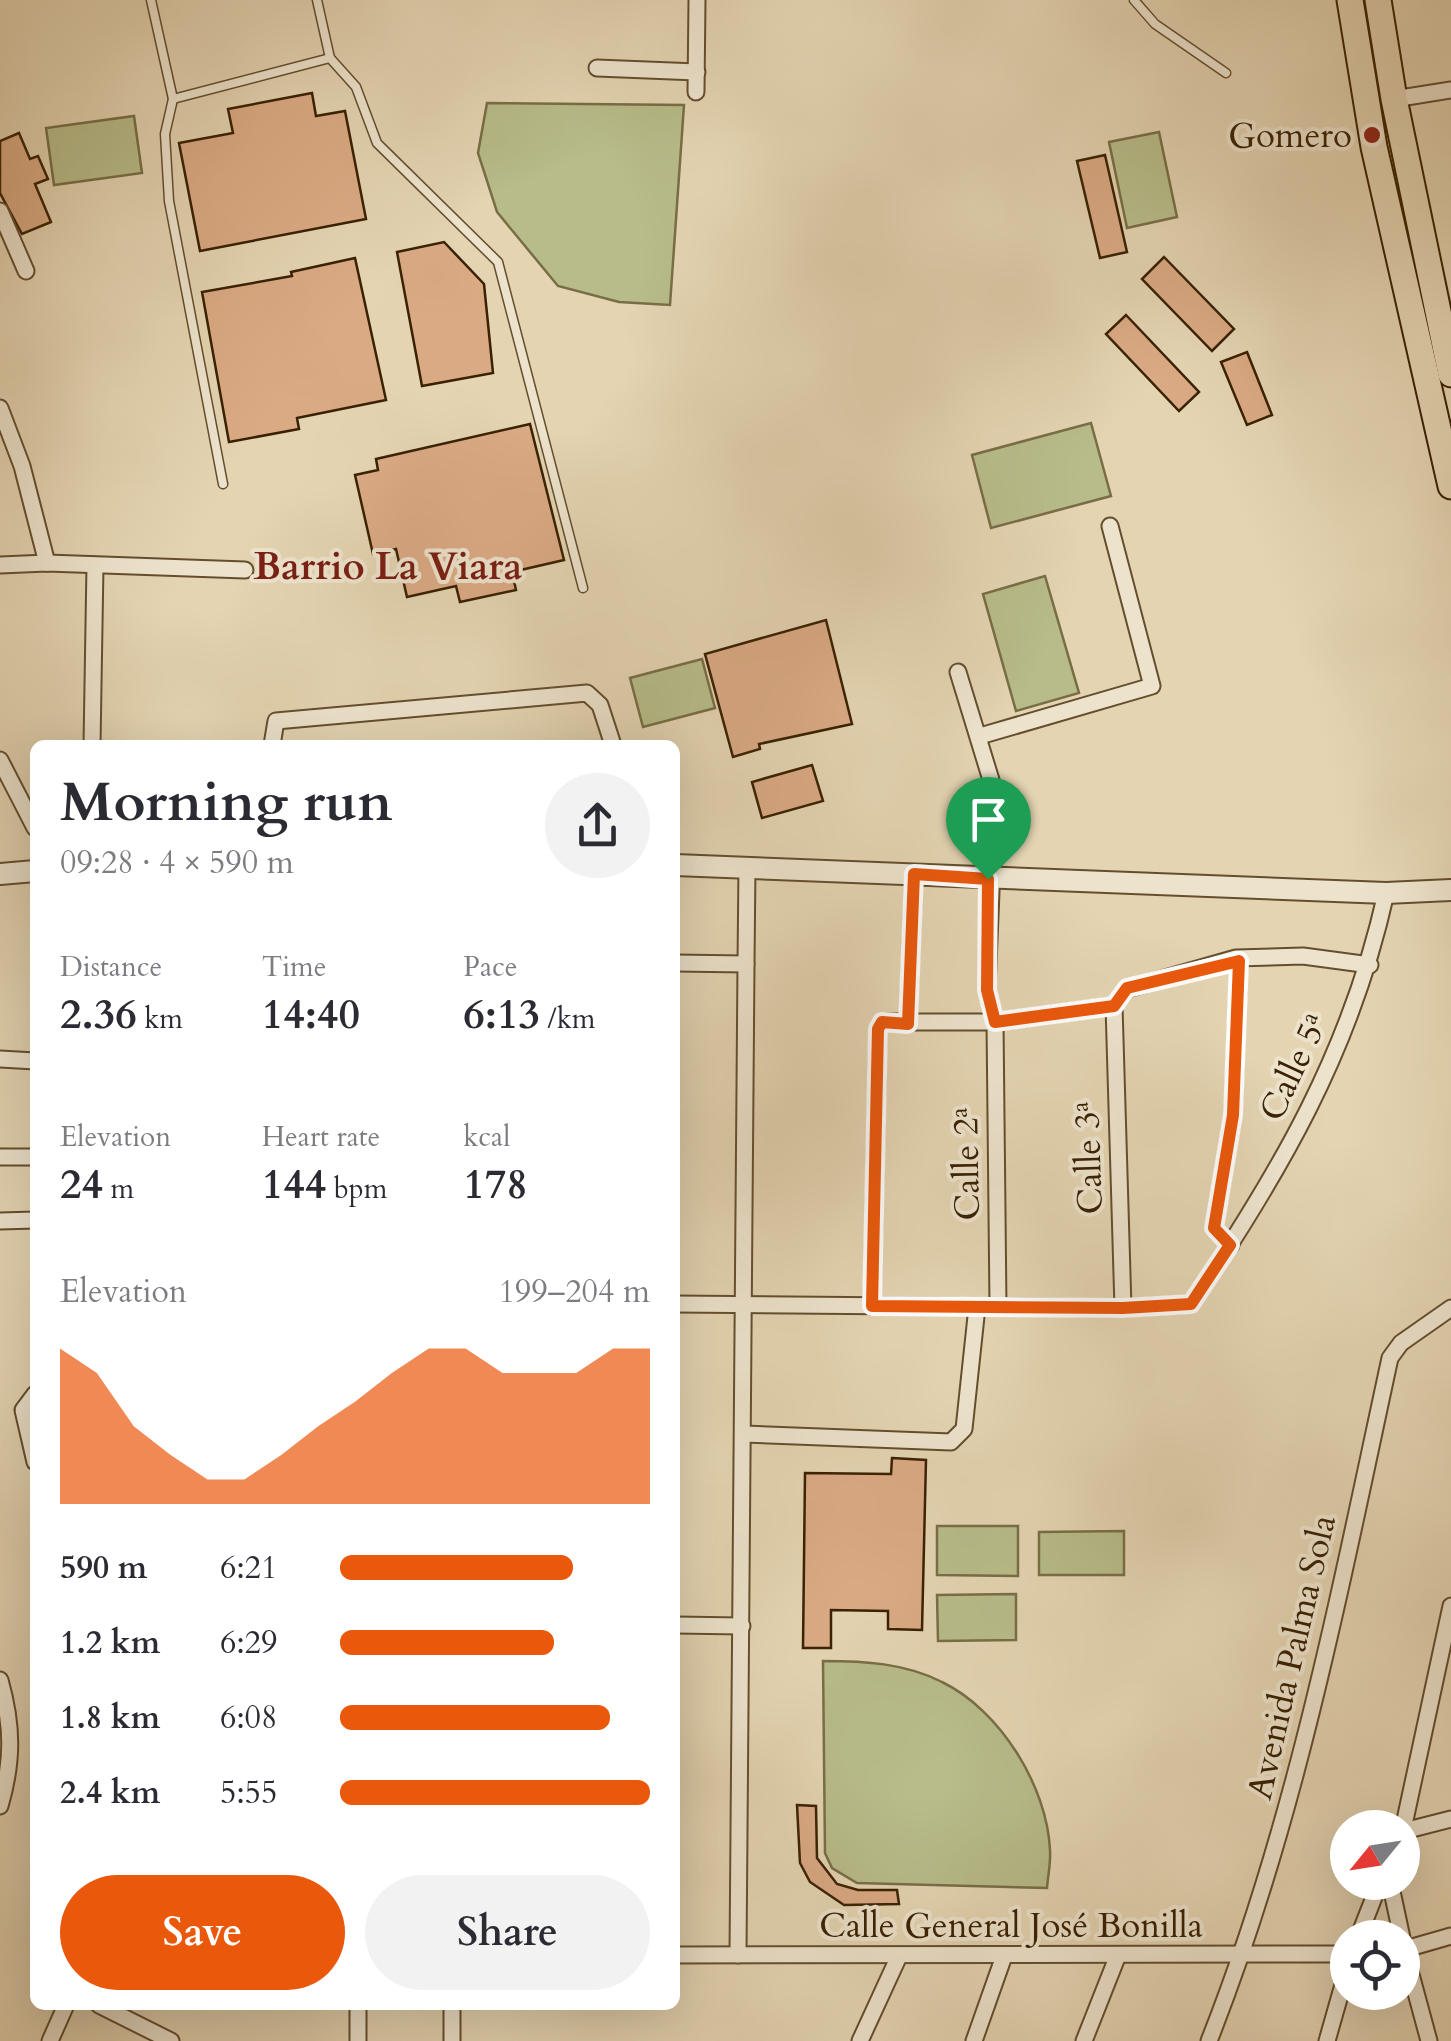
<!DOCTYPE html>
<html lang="en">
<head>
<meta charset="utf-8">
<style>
	:root { --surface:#fff; --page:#f2f2f3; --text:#2b2b33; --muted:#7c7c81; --accent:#ea580c }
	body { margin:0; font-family:Cardo,serif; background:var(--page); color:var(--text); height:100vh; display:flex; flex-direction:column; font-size:38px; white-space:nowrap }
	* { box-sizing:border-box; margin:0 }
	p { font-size:32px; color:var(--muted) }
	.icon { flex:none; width:55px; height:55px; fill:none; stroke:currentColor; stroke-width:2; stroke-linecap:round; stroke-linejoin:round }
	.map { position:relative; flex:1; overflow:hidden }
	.panel { position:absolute; left:30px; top:740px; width:650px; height:1270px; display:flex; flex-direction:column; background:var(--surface); border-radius:15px; box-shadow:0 10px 40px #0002 }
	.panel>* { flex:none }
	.needle { width:65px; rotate:240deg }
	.fabs { position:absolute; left:1330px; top:1810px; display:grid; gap:20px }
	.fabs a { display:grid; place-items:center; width:90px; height:90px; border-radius:50%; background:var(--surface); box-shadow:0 10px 40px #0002; font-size:50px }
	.pin { position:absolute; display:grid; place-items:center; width:85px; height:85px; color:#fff; margin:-102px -42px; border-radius:50% 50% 50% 0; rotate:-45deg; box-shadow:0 0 10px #0007 }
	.pin .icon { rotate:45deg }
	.round { display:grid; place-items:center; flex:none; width:105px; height:105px; border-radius:52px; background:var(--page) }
	.overview { display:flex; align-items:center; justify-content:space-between; height:170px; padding:0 30px }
	h1 { font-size:55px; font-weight:800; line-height:75px }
	.figures { display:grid; grid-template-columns:repeat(3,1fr); gap:15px; height:170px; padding:10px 30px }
	.figures div { display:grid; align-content:center }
	.figures b { font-size:42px; font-weight:800 }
	.figures small { font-size:28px; font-weight:400 }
	.figures p { font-size:28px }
	.chart { height:280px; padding:20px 30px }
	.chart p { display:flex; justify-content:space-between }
	.chart svg { width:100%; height:180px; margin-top:10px; fill:var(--accent); opacity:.7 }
	.cta { display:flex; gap:20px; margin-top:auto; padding:20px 30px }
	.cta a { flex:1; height:115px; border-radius:60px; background:var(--accent); color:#fff; font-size:40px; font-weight:800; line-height:115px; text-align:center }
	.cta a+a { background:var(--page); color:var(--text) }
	ul { padding:0 30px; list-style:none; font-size:32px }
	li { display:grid; grid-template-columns:160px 120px 1fr; align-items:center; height:75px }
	li i { height:25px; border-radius:12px; background:var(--accent) }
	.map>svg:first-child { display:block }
</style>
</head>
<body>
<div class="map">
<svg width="1451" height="2041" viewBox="0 0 1451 2041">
	<rect width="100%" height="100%" fill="#e4d4b2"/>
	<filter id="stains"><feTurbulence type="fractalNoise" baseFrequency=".002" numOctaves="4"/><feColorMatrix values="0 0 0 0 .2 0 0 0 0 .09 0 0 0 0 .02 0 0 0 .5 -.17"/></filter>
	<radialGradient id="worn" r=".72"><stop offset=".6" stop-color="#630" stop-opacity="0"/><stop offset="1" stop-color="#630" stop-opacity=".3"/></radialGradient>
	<!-- green -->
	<g fill="#b7bc8a" stroke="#786e46" stroke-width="2.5">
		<path d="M487,103L684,105L670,305L619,302L558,286L497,212L478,153Z"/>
		<path d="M134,116L142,173L54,185L46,128Z"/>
		<path d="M1159,132L1177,217L1127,228L1109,142Z"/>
		<path d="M1091,423L1111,496L991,528L972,455Z"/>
		<path d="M1045,576L1079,693L1016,711L983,594Z"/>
		<path d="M702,659L715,708L643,727L630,678Z"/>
		<path d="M937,1526H1018V1576L937,1575Z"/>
		<path d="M1124,1531V1575H1039V1532Z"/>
		<path d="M1016,1594V1640L938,1641L937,1595Z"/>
		<path d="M823,1661C864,1661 905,1663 942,1682C1000,1710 1047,1786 1050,1850C1051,1862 1048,1875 1047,1888L857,1883L832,1868L825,1853Z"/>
	</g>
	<!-- building -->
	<g fill="#daaa84" stroke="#392102" stroke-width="2.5">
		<path d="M312,93L316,116L345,111L366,219L200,251L179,143L233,133L228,109Z"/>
		<path d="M19,133L30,159L38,156L48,179L35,184L51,222L22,234L0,193V141Z"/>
		<path d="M1105,155L1127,252L1100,258L1077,161Z"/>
		<path d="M444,242L484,284L493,373L422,386L397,252Z"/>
		<path d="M1164,257L1234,329L1212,351L1142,279Z"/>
		<path d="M355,258L386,400L297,418L299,429L229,442L202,292L292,276L291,272Z"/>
		<path d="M1126,315L1199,392L1179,411L1106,334Z"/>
		<path d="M1247,352L1272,415L1247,425L1221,362Z"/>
		<path d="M530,424L564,560L512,572L516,590L460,602L456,586L407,597L396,549L373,554L355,475L378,470L376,459Z"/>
		<path d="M826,620L852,724L759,744L760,749L733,757L705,654Z"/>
		<path d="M812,765L823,801L762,818L752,782Z"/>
		<path d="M892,1458L926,1460L922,1630L888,1629V1611L831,1610V1648H803L805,1473L891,1474Z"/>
		<path d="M797,1805L816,1806L817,1858L837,1884L858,1890H897L899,1904L844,1905L810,1882L800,1863Z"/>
	</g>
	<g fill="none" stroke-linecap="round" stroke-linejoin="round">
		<defs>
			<g id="service">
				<path d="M151,0L173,99L165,134L169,201L223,484"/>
				<path d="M317,0L330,58"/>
				<path d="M1134,0L1155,24L1226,73"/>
				<path d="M173,99L330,58L356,87L377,143L498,262L583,588"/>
			</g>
			<g id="minor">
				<path d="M597,68L697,72"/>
				<path d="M696,92L697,0"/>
				<path d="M1394,99L1451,90"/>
				<path d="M0,211L26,271"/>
				<path d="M0,408L22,466L47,563"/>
				<path d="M0,565L47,563L245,570"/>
				<path d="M958,672L995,793L987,990L995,1022L998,1307"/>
				<path d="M980,736L1152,686L1110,526"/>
				<path d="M92,745L95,565"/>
				<path d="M272,745L276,721L587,693L600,705L613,745"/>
				<path d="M0,760L35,828"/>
				<path d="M675,963L746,964L747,866"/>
				<path d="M1114,1006L1123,1308"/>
				<path d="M908,1024L914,874"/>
				<path d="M0,1059L35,1061"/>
				<path d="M0,1157H35"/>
				<path d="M0,1221L35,1220"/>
				<path d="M1231,1245L1214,1228L1233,1115L1239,961"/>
				<path d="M675,1304L1123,1308L1191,1304C1280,1172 1351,1051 1386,893"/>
				<path d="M872,1306L878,1029L882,1022H995L1114,1006L1127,989L1236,958L1303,956L1370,965"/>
				<path d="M35,1394L23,1410L35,1462"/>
				<path d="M744,1434L951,1442L964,1429L977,1307"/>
				<path d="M675,1625L742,1626"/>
				<path d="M0,1680C13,1726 13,1761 0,1806"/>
				<path d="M1404,1831L1451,1819"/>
				<path d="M1402,1834L1451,1606"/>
				<path d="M1390,1882L1402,1938"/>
				<path d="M1358,1938L1380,1882"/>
				<path d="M1402,1941L1429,2041"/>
				<path d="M1402,1950L1451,1936"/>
				<path d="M675,1955L1348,1954"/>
				<path d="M738,1955L746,964"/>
				<path d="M99,2005L171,2041"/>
				<path d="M50,2041L66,2005"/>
				<path d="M358,2041V2005"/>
				<path d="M452,2041V2005"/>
				<path d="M860,2041L899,1956"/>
				<path d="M974,2041L1004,1956"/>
				<path d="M1084,2041L1118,1955"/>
				<path d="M1209,2041C1296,1821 1340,1589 1390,1358L1401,1343L1451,1308"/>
				<path d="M1327,2041L1348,1967"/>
			</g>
			<g id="tertiary">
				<path d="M675,865L1386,893L1451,890"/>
				<path d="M0,874L35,871"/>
			</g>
			<g id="primary">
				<path d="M1350,0L1374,147L1451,486"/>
				<path d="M1378,0L1394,99L1451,374"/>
			</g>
		</defs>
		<!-- service casing -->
		<use href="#service" stroke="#644e2e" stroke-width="11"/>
		<!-- minor casing -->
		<use href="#minor" stroke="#644e2e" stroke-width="19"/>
		<!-- tertiary casing -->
		<use href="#tertiary" stroke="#644e2e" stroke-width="24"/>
		<!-- primary casing -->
		<use href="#primary" stroke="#392102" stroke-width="29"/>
		<!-- service -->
		<use href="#service" stroke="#ede3cd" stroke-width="8"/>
		<!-- minor -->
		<use href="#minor" stroke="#ede3cd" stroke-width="15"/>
		<!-- tertiary -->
		<use href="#tertiary" stroke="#ede3cd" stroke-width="20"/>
		<!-- primary -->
		<use href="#primary" stroke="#e4d4b2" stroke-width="25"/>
	</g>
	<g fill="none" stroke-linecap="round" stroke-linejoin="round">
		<defs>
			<path id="route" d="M914,874L988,879L987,990L995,1022L1114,1006L1127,988L1239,961L1233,1115L1214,1228L1230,1245L1191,1304L1123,1308L872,1306L878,1029L882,1022L908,1024Z"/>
		</defs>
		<!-- route casing -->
		<use href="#route" stroke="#fff" stroke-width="20"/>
		<!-- route -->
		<use href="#route" stroke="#ea580c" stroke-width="12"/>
	</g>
	<!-- markers -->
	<circle fill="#8f2418" stroke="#ede3cd" stroke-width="4" cx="1372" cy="135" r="10"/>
	<g text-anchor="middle" stroke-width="8" stroke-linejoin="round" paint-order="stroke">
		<!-- poi labels -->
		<g font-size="35" fill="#392102" stroke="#ede3cd" text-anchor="end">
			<text x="1352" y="147">Gomero</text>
		</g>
		<!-- street labels -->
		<g font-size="35" fill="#392102" stroke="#ede3cd">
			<text transform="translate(1293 1067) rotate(-65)" y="12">Calle 5ª</text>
			<text transform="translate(1088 1158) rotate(-92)" y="12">Calle 3ª</text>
			<text transform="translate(966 1164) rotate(-91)" y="12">Calle 2ª</text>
			<text transform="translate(1291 1657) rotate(-77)" y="12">Avenida Palma Sola</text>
			<text x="1011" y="1937">Calle General José Bonilla</text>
		</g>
		<!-- neighbourhood labels -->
		<g font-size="38" font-weight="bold" fill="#7a1f14" stroke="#ede3cd">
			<text x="388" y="579">Barrio La Viara</text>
		</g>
	</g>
	<rect width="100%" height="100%" filter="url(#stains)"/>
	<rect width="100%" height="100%" fill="url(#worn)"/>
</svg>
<div class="fabs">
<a><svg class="needle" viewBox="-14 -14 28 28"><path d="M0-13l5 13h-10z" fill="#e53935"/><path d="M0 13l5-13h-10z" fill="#7c7c81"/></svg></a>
<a><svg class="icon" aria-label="locate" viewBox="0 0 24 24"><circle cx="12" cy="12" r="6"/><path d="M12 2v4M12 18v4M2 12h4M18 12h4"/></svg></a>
</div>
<div class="pin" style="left:988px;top:879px;background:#1e9e55"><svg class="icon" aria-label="arrive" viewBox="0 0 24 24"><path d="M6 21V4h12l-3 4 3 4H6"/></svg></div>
<section class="panel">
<div class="overview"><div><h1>Morning run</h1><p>09:28 · 4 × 590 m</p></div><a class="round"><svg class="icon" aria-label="share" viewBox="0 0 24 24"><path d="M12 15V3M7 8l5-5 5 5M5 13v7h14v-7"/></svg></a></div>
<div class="figures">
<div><p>Distance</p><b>2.36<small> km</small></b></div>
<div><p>Time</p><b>14:40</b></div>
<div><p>Pace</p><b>6:13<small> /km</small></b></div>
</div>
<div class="figures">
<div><p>Elevation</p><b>24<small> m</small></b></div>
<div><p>Heart rate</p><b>144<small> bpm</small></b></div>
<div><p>kcal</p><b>178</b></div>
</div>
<div class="chart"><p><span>Elevation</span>199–204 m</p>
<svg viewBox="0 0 160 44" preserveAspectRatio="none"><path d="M0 44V6L10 12L20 25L30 32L40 38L50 38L60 32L70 25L80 19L90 12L100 6L110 6L120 12L130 12L140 12L150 6L160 6V44z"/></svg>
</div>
<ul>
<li><b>590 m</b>6:21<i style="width:75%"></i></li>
<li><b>1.2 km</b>6:29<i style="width:69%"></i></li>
<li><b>1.8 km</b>6:08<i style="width:87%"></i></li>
<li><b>2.4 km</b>5:55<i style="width:100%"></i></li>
</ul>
<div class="cta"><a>Save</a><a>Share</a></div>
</section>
</div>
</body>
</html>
